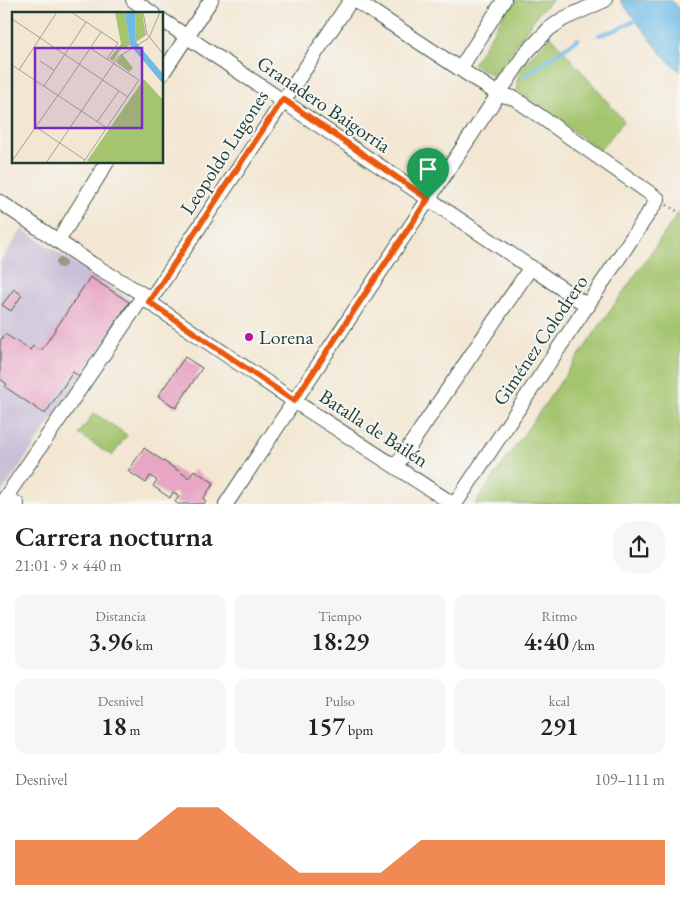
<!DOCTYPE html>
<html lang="es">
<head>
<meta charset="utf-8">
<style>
	:root { --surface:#fff; --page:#f6f6f6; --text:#222; --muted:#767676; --accent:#ea580c }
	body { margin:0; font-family:"EB Garamond",serif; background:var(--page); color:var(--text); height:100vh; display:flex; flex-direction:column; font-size:19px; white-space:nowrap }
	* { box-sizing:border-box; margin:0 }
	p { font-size:16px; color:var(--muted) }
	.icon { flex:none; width:28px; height:28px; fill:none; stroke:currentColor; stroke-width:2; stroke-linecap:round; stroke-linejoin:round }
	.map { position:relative; height:504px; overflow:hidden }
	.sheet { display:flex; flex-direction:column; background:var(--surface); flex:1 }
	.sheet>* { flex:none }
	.pin { position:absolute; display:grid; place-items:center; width:42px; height:42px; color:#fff; margin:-51px -21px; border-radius:50% 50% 50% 0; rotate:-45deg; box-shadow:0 0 5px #0007 }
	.pin .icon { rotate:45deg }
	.round { display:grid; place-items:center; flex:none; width:52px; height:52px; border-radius:20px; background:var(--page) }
	.head { display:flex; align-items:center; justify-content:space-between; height:85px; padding:0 15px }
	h1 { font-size:28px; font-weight:600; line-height:38px }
	.metrics { display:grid; grid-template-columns:repeat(3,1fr); gap:8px; height:85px; padding:5px 15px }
	.metrics div { display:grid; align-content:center; border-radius:12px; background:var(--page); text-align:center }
	.metrics b { font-size:25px; font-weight:600 }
	.metrics small { font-size:14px; font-weight:400 }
	.metrics p { font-size:14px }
	.chart { height:140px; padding:10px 15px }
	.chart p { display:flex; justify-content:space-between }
	.chart svg { width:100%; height:90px; margin-top:5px; fill:var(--accent); opacity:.7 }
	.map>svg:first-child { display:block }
</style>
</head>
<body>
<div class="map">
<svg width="680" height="504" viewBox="0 0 680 504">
	<rect width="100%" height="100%" fill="#f6f6f2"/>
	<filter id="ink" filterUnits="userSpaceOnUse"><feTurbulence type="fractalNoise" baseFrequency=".02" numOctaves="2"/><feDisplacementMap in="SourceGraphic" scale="10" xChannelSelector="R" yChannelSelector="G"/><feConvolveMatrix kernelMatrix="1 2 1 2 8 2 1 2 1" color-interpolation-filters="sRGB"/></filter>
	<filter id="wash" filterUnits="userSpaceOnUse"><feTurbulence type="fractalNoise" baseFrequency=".0096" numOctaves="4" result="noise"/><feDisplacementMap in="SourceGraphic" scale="20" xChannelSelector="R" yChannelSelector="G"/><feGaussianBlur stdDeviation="1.12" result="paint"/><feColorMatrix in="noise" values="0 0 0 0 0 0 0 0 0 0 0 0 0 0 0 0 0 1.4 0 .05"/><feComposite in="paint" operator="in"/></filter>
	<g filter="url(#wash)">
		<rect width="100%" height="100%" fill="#f3e7d3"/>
		<!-- industrial -->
		<path fill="#c9bfd7" d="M22,229L133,302L0,495V262Z"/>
		<!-- green -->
		<g fill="#a4c56e" stroke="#628151">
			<path d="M513,0H553L539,12L494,77L473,64Z"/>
			<path d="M551,36L624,121L600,150L519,93C509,72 538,50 551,36Z"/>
			<path d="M680,211V504H475Z"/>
			<path d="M94,413L127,435L112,456L79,434Z"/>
		</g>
		<!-- water -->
		<path fill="#6fbbe8" stroke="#477c8e" d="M620,0H671L680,11V71L665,58Z"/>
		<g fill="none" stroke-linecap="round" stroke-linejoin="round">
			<!-- stream -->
			<g stroke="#6fbbe8" stroke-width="4">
				<path d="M599,35L616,30L640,18"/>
				<path d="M526,75L578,39"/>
			</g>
		</g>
		<g id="blocks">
			<!-- building -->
			<g fill="#e7a6c4">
				<path d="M90,277L129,302L80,377L73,372L45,414L5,387L7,384L0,379V341L5,334L30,350L33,346L41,351Z"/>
				<path d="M14,289L22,295L11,311L2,305Z"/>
				<path d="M185,357L202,368L176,408L158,396Z"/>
				<path d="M144,448L189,478L194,470L214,483L203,499L206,501L204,504H178L175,502L179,496L173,492L170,498L153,486L157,480L150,476L146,483L128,471Z"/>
			</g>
		</g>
	</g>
	<g filter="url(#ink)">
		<use href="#blocks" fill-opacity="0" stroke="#3f564c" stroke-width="1"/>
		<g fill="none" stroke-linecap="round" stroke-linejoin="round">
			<defs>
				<g id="street">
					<path d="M133,0L153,14"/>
					<path d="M355,0L498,94L514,98L658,199L455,504"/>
					<path d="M162,20L588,306"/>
					<path d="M460,69L504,0"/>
					<path d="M162,74L211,0"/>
					<path d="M0,202L92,264L144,295L149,302L294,401L453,504"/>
					<path d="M58,241L107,162"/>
					<path d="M149,302L351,0"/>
					<path d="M396,466L531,267"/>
					<path d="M6,497L17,504"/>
					<path d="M1,504L144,295"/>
					<path d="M226,504L525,54L549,29L563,19L605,0"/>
				</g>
			</defs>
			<!-- street casing -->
			<use href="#street" stroke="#3f564c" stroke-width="16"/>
			<!-- path -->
			<path stroke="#3f564c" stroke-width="2.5" stroke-dasharray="1 4" stroke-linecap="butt" d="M667,205L680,213"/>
			<!-- street -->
			<use href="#street" stroke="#fff" stroke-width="14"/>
		</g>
		<!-- trees -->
		<circle fill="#919c83" cx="61" cy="263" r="5"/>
	</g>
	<g fill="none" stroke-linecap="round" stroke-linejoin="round" filter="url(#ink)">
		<defs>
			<path id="route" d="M283,99L428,199L294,401L149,302Z"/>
		</defs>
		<!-- route casing -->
		<use href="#route" stroke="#fff" stroke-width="10"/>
		<!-- route -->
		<use href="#route" stroke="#ea580c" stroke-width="6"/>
	</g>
	<!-- markers -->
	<circle fill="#b5179e" stroke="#f6f6f2" stroke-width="2" cx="249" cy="337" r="5"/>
	<g text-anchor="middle" stroke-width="4" stroke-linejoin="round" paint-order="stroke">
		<!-- street labels -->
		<g font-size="20" fill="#1f3d34" stroke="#f6f6f2">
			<text transform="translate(324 104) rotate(34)" y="7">Granadero Baigorria</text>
			<text transform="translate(224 152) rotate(-57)" y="7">Leopoldo Lugones</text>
			<text transform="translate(540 340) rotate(-56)" y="7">Giménez Colodrero</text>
			<text transform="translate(374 428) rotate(33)" y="7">Batalla de Bailén</text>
		</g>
		<!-- poi labels -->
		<g font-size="20" fill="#1f3d34" stroke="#f6f6f2" text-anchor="start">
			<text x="259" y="344">Lorena</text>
		</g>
	</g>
	<!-- overview -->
	<g transform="translate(12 12)">
		<rect width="151" height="151" fill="#f3e7d3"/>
		<path d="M103,0H113L118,33L108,38L101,49L97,47L109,32ZM123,0H130L134,23L124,30ZM110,42L121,56L117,60L104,50ZM132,67L151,88V147L148,151H79L75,149Z" fill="#a4c56e"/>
		<path d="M113,0H123L124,30L151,62V72L118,33Z" fill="#6fbbe8"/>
		<path fill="none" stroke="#9ea393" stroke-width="1" d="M59,0L106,31L95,47M131,0L135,22L152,43M0,7L116,85M28,49L42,58M0,53L95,116M7,58L45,0M32,74L74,10M46,84L89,20M85,110L107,79M24,115L73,148M0,149L46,83M34,151L106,45L137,26L148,0M71,151L127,68L78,36"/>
		<path fill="#7b2cbf" fill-opacity="0.15" stroke="#7b2cbf" stroke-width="2.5" d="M23,36H130V116H23Z"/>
		<rect width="151" height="151" fill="none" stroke="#1f3d34" stroke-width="2.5"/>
	</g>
</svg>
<div class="pin" style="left:428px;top:199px;background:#1e9e55"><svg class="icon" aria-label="arrive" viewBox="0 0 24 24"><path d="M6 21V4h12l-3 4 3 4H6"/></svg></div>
</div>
<section class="sheet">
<div class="head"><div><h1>Carrera nocturna</h1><p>21:01 · 9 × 440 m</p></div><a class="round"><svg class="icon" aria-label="share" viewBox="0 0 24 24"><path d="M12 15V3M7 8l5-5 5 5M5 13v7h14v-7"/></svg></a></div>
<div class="metrics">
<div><p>Distancia</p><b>3.96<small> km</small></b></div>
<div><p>Tiempo</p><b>18:29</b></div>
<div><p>Ritmo</p><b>4:40<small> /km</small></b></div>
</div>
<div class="metrics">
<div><p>Desnivel</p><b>18<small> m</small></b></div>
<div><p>Pulso</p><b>157<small> bpm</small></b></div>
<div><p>kcal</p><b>291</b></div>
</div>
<div class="chart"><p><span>Desnivel</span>109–111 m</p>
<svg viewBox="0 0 160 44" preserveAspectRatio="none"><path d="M0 44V22L10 22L20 22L30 22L40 6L50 6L60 22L70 38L80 38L90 38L100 22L110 22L120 22L130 22L140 22L150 22L160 22V44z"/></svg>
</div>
</section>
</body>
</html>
